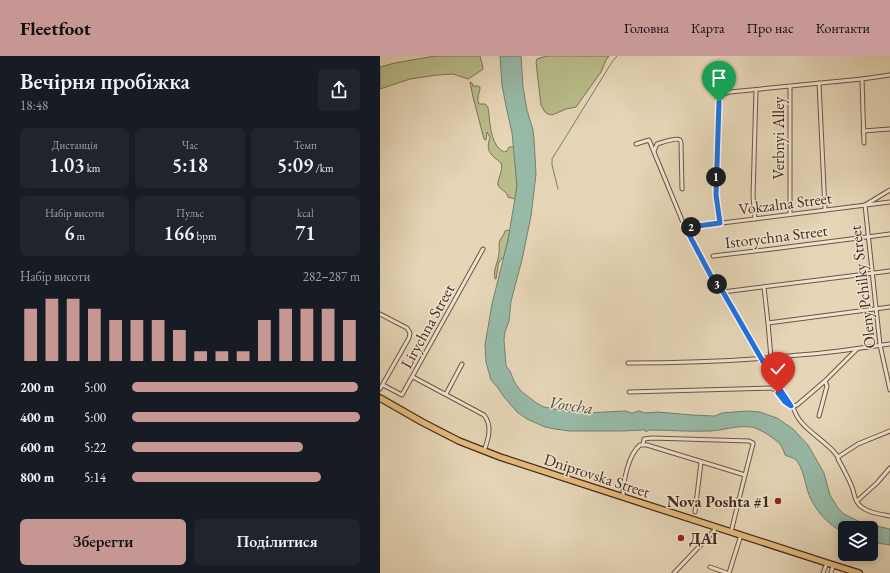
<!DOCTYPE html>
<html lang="uk">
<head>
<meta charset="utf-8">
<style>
	:root { --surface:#171b24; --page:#20242c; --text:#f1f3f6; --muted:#9ea1a6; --accent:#c59692 }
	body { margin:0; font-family:"EB Garamond",serif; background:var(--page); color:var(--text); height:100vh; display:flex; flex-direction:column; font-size:15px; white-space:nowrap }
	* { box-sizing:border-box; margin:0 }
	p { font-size:13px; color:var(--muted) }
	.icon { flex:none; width:22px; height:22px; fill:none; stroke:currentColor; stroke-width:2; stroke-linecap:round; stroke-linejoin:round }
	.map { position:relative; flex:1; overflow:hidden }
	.drawer { display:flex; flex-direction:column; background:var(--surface); width:380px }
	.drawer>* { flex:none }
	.buttons { position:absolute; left:458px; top:465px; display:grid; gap:8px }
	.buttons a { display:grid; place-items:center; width:40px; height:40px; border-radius:6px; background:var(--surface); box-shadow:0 2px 10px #0003; font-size:20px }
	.pin { position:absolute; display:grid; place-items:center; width:34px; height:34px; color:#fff; margin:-41px -17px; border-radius:50% 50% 50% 0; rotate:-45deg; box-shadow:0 0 4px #0007 }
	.pin .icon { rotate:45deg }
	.km { position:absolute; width:20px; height:20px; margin:-10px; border-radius:50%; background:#222; color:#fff; font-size:11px; line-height:20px; text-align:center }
	.round { display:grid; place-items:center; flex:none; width:42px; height:42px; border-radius:6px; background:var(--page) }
	.headline { display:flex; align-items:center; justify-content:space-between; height:68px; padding:0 20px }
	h1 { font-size:22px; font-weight:600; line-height:30px }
	.figures { display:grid; grid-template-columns:repeat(3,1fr); gap:6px; height:68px; padding:4px 20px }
	.figures div { display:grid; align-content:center; border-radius:6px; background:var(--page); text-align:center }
	.figures b { font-size:20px; font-weight:600 }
	.figures small { font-size:11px; font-weight:400 }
	.figures p { font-size:11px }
	.chart { height:112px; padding:8px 20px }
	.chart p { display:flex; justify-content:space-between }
	.chart svg { width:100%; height:72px; margin-top:4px; stroke:var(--accent); stroke-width:6 }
	.action { display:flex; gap:8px; margin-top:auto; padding:8px 20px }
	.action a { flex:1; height:46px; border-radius:6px; background:var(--accent); color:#111; font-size:16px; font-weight:600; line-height:46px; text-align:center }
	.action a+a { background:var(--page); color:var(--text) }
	ul { padding:0 20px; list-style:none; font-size:13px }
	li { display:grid; grid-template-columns:64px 48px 1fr; align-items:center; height:30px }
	li i { height:10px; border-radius:5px; background:var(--accent) }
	header { display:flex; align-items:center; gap:24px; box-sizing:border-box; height:56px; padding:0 20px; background:var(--accent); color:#111 }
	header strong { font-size:19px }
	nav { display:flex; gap:22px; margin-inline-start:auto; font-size:14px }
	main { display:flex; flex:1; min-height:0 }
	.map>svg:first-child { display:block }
</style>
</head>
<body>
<header>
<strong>Fleetfoot</strong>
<nav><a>Головна</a><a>Карта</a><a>Про нас</a><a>Контакти</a></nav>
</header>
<main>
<section class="drawer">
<div class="headline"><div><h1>Вечірня пробіжка</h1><p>18:48</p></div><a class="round"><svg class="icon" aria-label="share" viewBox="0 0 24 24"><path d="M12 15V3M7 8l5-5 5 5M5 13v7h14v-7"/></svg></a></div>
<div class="figures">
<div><p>Дистанція</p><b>1.03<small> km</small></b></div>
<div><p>Час</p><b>5:18</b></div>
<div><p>Темп</p><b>5:09<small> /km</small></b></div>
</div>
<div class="figures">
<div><p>Набір висоти</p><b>6<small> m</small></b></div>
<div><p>Пульс</p><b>166<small> bpm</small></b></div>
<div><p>kcal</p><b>71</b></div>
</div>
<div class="chart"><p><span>Набір висоти</span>282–287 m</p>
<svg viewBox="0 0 160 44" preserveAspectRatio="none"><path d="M5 44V12M15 44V6M25 44V6M35 44V12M45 44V19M55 44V19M65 44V19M75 44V25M85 44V38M95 44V38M105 44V38M115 44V19M125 44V12M135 44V12M145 44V12M155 44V19"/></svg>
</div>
<ul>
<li><b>200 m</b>5:00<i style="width:99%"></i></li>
<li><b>400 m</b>5:00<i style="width:100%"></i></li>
<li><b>600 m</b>5:22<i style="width:75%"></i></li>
<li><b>800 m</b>5:14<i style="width:83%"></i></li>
</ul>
<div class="action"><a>Зберегти</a><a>Поділитися</a></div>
</section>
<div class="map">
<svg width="510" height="517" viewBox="0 0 510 517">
	<rect width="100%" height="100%" fill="#e6d6b7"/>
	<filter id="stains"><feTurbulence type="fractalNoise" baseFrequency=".005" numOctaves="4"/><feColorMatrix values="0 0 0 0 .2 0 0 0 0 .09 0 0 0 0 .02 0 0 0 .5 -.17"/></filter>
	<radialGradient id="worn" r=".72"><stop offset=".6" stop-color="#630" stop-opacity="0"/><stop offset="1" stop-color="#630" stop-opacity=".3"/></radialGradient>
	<!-- green -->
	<g fill="#b9bd8b" stroke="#7e7254">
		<path d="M55,0H100L103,12L102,14L88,23L73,18L57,19L30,23L0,33V11L15,7Z"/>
		<path d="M166,0H229L226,4L221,16L196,51L186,53L172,59L168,58L165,56L161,49L156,6L157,3Z"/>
		<path d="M90,26L92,27L93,30H98L100,31C100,37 96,42 99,48H105C109,51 108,54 109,59C110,71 112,91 124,96L127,95L129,91H134L137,130L135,143L128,141C127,135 120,134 118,129C117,124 124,113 121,107C120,106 118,104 116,103C107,95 107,92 110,81L107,76L106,84H105L104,83L93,41Z"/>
		<path d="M128,174L130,175L124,201L121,203L118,208V211L116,223H115C113,212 118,208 119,197C120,193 118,188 120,184C122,181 124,179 125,175Z"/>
	</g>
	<!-- water -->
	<path fill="#97baa8" stroke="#758070" d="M120,0H141L143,31L147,54L153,74L154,83L156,118L151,160L142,204L131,245L129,265L125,276L124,284L126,310L130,315L134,325L137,330L142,336L158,348L164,351L185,355L205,357L245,355L252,357L259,355L265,357L278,356L312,359L335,360L342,357L367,355L380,356L391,360L397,362L413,373L428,389L444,417L450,439L458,452L464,458L478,465L491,469L510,473V489L491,486V472H465V477C448,470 432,451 427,433C425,425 422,410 416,404C413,401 409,401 405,399C404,395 402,391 400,388C394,382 379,372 371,371C358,369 344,374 331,375C310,376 289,374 269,374L266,376L265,374H262L243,375H189L175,373L165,371L147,363L137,356L124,341L118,332L111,324L106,306L105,289L112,248L128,184L137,130L132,77L126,50L122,29Z"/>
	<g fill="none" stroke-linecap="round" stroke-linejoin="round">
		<!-- stream -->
		<path stroke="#758070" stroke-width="1" d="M178,133L172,109V103L232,6L237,0"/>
		<defs>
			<g id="street">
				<path d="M482,23L484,87"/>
				<path d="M439,27L445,154"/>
				<path d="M410,31V158"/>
				<path d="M483,75L510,73"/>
				<path d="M256,88L269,84L304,169L331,220L343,236L393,323L411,350H413C417,369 437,379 449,391C453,394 455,397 458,401V403C463,412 468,421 472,431C474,436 474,441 477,446C483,456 499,458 510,460"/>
				<path d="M274,95L277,88C281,87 296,81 300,84C301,85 301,86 301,87L302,133"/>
				<path d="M510,134L485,149L500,289L510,334"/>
				<path d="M375,163L373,140L376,34"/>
				<path d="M340,167L336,139L339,46C340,39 344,37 350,36L482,23L510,19"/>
				<path d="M304,169L310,171L510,146"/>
				<path d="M333,200L400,192L510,178"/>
				<path d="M384,231L388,267L391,302"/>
				<path d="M343,236L510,215"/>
				<path d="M0,258L27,272L30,277L29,282L0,333"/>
				<path d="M388,267L510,251"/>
				<path d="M248,307C305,307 362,305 419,299C450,297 480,292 510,288"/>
				<path d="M33,321L104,359C113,370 108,384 104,395"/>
				<path d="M3,329L22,339L103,193"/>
				<path d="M249,336L390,332L396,334L405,346L409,350"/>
				<path d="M66,338L82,308"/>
				<path d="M413,350L417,349L445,325L477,293"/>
				<path d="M439,360L447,330L445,325"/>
				<path d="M263,388L264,383L272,382L369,385L373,387V388L365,419L351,476"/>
				<path d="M458,401L478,388L510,375"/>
				<path d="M243,441C243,426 248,399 260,389H267L365,419"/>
				<path d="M477,445L497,427L510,412"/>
				<path d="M315,456L321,406"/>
				<path d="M330,511L347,517"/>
				<path d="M294,517L334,475L335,471"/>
				<path d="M349,517L361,479"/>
				<path d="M443,517L447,507"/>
				<path d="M451,517L453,510"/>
			</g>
			<path id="highway" d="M0,342L42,366L79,385L120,401L243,441L447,507L479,517"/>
		</defs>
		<!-- street casing -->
		<use href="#street" stroke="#6c5444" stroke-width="5"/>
		<!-- highway casing -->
		<use href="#highway" stroke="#43281d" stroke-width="8"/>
		<!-- street -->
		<use href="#street" stroke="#efe4d0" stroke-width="3"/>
		<!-- highway -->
		<use href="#highway" stroke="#e3bb7c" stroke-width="5.5"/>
	</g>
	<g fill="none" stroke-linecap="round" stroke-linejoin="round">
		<defs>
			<path id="route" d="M339,46L336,139L340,167L310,171L304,169L331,220L343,236L393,323L411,350L405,346L398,337"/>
		</defs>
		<!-- route casing -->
		<use href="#route" stroke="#fff" stroke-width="8"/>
		<!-- route -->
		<use href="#route" stroke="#1a73e8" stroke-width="5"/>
	</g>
	<!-- markers -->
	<g fill="#8f2418" stroke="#efe4d0" stroke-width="1.5">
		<circle cx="398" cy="445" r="4"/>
		<circle cx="301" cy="482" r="4"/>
	</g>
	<g text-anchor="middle" stroke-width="3" stroke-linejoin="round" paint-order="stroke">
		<!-- street labels -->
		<g font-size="16" fill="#43281d" stroke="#efe4d0">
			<text transform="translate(398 82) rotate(-90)" y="6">Verbnyi Alley</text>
			<text transform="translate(405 147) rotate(-7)" y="6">Vokzalna Street</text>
			<text transform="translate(396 180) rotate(-7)" y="6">Istorychna Street</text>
			<text transform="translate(482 231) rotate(-97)" y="6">Oleny Pchilky Street</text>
			<text transform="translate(47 270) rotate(-61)" y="6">Lirychna Street</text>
			<text transform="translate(217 419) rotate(18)" y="6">Dniprovska Street</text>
		</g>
		<!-- poi labels -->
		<g font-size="16" font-weight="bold" fill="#43281d" stroke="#efe4d0" text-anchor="end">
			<text x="390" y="451">Nova Poshta #1</text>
			<text x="309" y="488" text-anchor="start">ДАІ</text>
		</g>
		<!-- water labels -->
		<g font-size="17" font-style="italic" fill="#584c40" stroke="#efe4d0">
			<text transform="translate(191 349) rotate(8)" y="6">Vovcha</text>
		</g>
	</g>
	<rect width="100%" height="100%" filter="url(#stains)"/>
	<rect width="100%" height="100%" fill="url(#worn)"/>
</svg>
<div class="buttons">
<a><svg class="icon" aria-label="layers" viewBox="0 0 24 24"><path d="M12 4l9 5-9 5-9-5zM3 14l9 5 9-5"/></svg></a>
</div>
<div class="pin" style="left:339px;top:46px;background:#1e9e55"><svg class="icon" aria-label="arrive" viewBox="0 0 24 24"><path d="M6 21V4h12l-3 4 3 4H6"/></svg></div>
<div class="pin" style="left:398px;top:337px;background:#d93025"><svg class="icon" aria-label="check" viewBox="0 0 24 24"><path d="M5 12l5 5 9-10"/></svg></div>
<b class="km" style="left:336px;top:121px">1</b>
<b class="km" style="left:311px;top:171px">2</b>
<b class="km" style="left:337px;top:228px">3</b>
</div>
</main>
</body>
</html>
